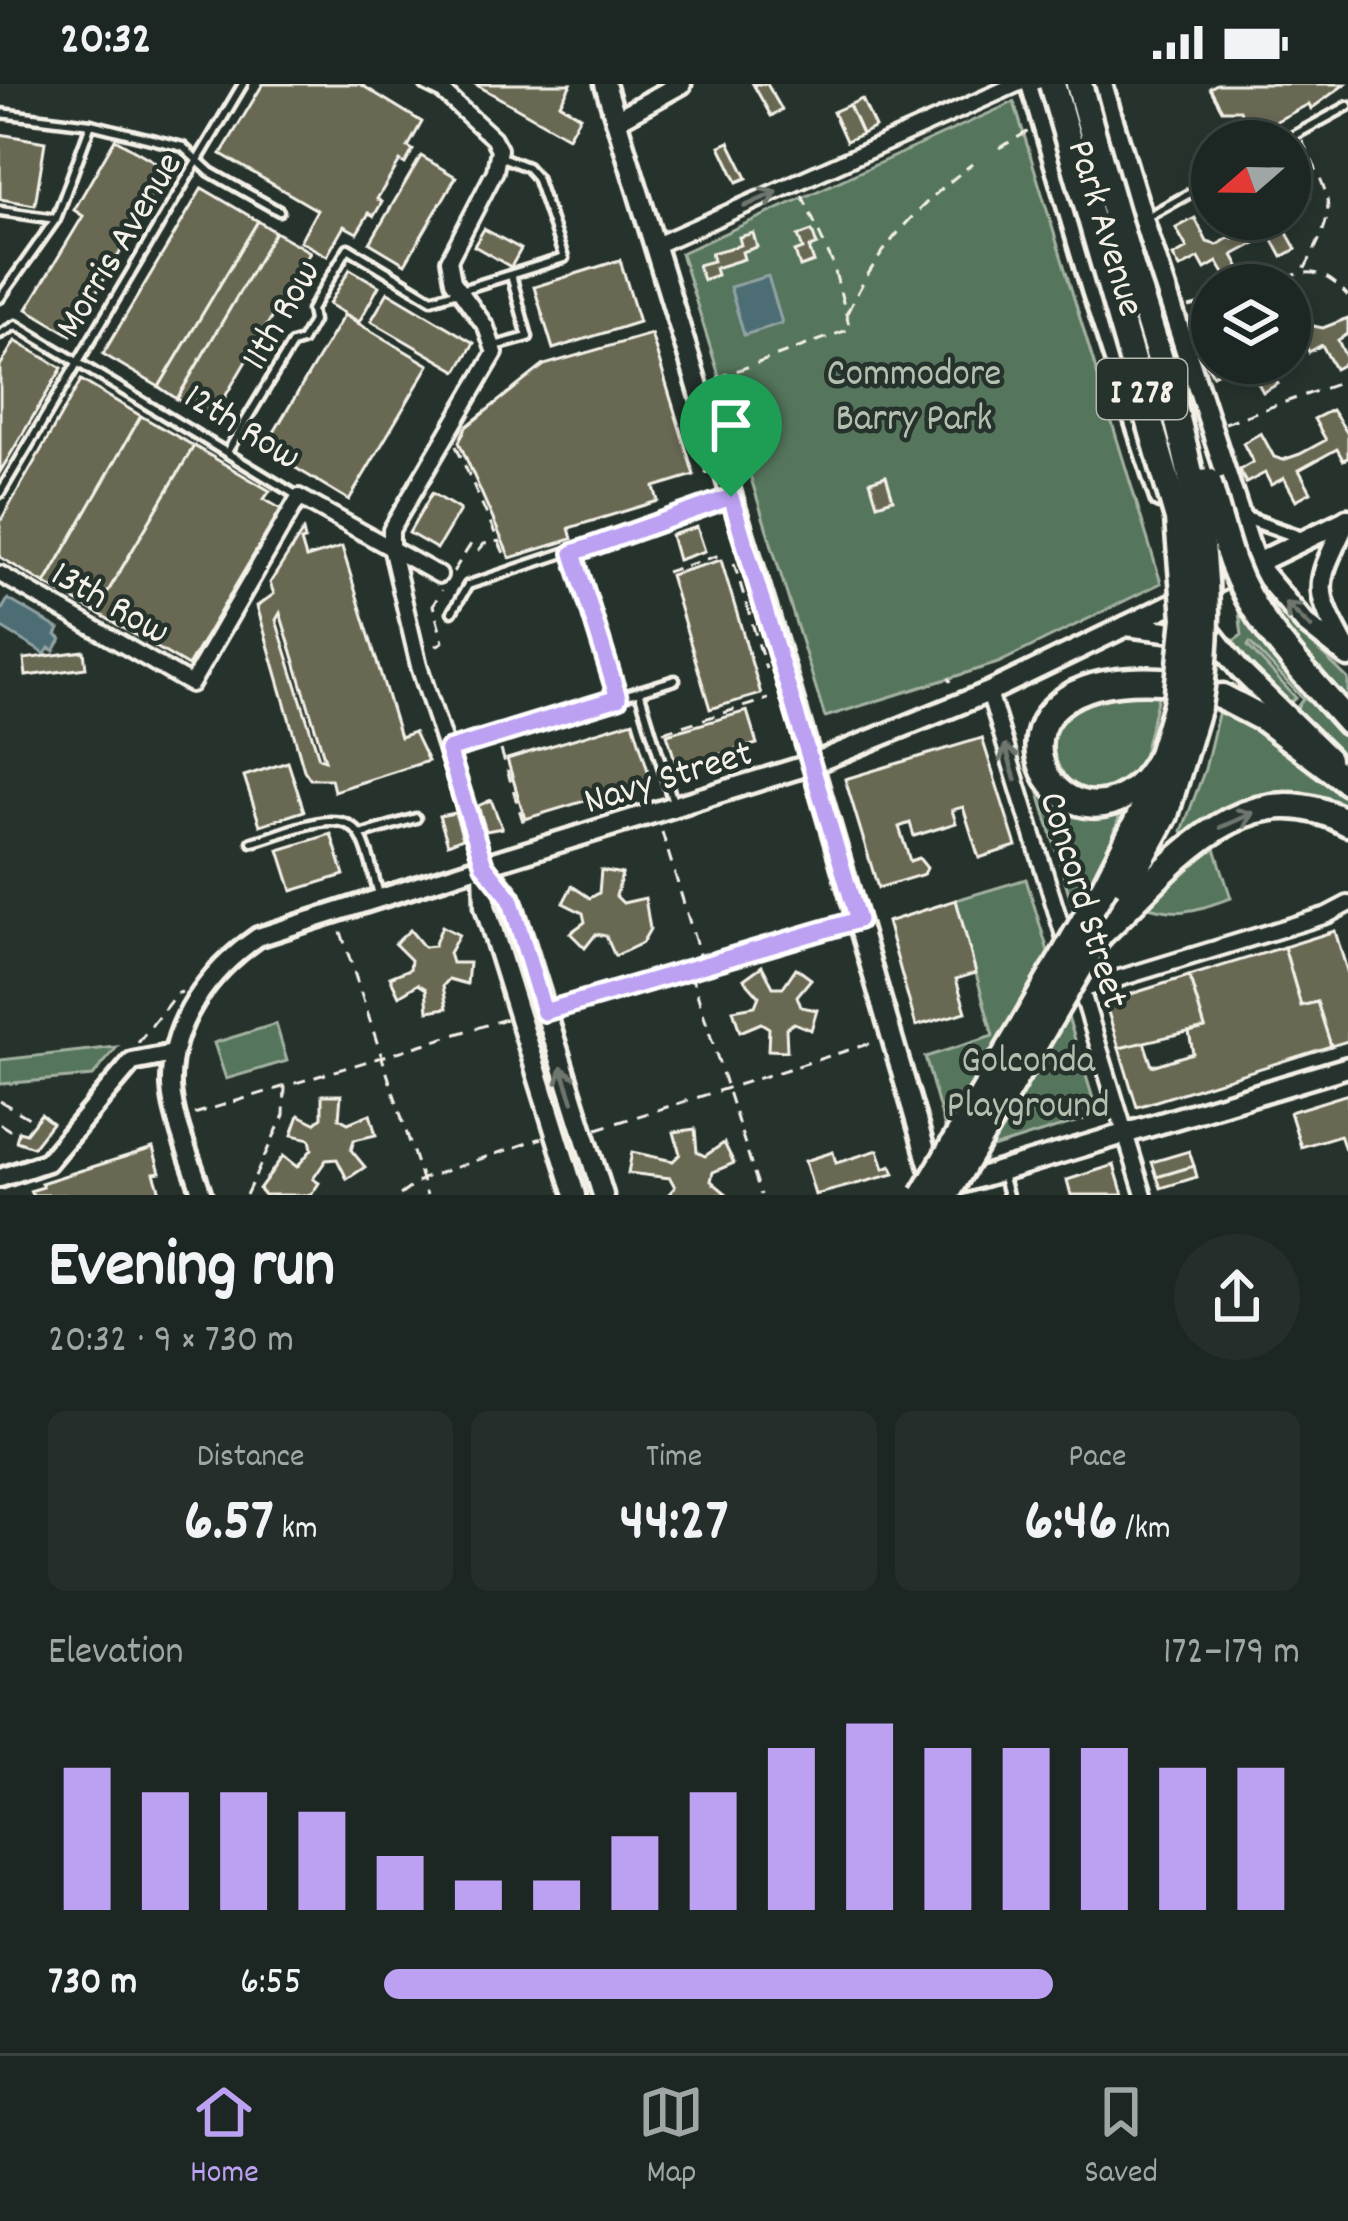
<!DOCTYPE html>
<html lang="en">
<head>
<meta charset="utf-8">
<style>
	:root { --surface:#1c2622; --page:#252e2a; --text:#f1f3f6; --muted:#a0a5a5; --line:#3a4340; --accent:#bca0f2 }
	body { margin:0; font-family:Dekko,sans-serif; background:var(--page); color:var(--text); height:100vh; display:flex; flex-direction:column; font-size:45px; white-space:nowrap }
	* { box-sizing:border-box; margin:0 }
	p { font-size:39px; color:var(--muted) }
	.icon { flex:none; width:66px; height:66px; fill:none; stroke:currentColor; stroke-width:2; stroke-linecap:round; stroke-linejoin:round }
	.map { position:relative; height:1111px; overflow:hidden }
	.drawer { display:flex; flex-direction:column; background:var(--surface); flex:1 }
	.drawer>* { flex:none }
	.needle { width:78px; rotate:250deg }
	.fabs { position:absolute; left:1191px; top:36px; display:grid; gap:24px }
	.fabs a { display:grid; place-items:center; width:120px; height:120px; border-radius:50%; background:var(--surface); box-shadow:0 6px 18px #0003,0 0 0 3px var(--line); font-size:60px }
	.pin { position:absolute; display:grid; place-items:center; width:102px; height:102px; color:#fff; margin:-123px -51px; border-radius:50% 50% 50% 0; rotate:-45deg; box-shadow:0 0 12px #0007 }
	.pin .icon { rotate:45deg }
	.round { display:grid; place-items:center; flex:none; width:126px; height:126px; border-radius:63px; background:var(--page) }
	.headline { display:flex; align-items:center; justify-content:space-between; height:204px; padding:0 48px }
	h1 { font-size:66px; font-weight:700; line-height:90px }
	.metrics { display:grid; grid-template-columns:repeat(3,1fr); gap:18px; height:204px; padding:12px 48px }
	.metrics div { display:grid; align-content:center; border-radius:18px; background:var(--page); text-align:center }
	.metrics b { font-size:60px; font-weight:700 }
	.metrics small { font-size:33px; font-weight:400 }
	.metrics p { font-size:33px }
	.chart { height:336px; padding:24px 48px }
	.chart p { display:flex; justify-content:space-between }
	.chart svg { width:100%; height:216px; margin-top:12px; stroke:var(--accent); stroke-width:6 }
	ul { padding:0 48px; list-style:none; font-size:39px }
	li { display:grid; grid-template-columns:192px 144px 1fr; align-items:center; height:90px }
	li i { height:30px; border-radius:15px; background:var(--accent) }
	.status { display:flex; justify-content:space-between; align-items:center; height:84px; padding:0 60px; background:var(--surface); direction:ltr }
	.status svg { height:33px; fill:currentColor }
	.tab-bar { display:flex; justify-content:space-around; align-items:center; height:168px; border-top:3px solid var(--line); background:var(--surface); font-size:33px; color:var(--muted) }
	.tab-bar a { display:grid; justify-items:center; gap:6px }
	.tab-bar .on { color:var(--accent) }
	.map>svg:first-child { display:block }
</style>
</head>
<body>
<div class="status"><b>20:32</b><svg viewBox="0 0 49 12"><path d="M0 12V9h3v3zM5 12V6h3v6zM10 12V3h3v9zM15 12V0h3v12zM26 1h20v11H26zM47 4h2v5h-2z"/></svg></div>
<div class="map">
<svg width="1348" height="1111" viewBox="0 0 1348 1111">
	<rect width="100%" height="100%" fill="#26332d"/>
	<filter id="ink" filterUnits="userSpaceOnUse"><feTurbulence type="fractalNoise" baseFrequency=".00833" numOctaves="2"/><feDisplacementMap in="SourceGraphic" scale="24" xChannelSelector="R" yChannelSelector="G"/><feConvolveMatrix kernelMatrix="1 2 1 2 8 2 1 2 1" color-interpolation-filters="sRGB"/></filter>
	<g filter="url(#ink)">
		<!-- green -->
		<g fill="#55745c" stroke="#a4b2a2" stroke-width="3">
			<path d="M1014,18L1161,499L998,579L825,633L681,169Z"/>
			<path d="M1268,517L1348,595V676L1295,626L1303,615L1250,559L1248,562L1296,614L1288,620L1227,561L1242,551L1239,528Z"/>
			<path d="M1160,605L1141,681L1118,707L1088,712L1051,684L1047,654L1077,616Z"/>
			<path d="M1221,618L1302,670L1348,712V729L1212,735L1184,750L1182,747L1205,685Z"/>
			<path d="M1032,685C1064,742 1076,709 1121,728L1108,766L1074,827Z"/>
			<path d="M1226,749L1229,755L1214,761L1231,814C1191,828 1179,833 1138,820Z"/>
			<path d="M1026,795L1098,1031L954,1076L925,973L993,952L956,816Z"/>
			<path d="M276,940L287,977L226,995L214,959Z"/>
			<path d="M117,963L93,992L0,1000V976Z"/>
		</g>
		<!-- water -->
		<g fill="#4e6d75" stroke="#90a2a3" stroke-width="3">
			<path d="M768,192L782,239L744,251L730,203Z"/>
			<path d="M8,515L59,545L56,551L61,555L54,567L49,564L45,570L0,543V529Z"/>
		</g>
		<!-- building -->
		<g fill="#686752" stroke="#f4f1e8" stroke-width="3" fill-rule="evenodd">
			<path d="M263,0H360L422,38L408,63L413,66L405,80L400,77L377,115L382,118L374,132L369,129L357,149L344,142L327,172L300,157L317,126L221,70Z"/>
			<path d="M475,0H571L560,20L580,32L568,53Z"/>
			<path d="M753,0H767L782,26L771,32Z"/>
			<path d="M1217,0H1345L1311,25L1309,20L1263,44L1266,49L1251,57L1240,26H1222L1210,4Z"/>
			<path d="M862,15L875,43L862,50L849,21Z"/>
			<path d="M849,21L862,50L846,57L833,28Z"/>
			<path d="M0,50L45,58L35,121L0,115Z"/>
			<path d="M115,55L169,86L71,251L27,225L83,132L74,126Z"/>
			<path d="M729,58L747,94L737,98L720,62Z"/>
			<path d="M421,72L456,93L405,180L370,159Z"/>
			<path d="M1304,101L1310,113L1291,124L1297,135L1283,142L1296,165L1282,173L1270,151L1233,171L1245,193L1231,201L1217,178L1205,185L1199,174L1180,184L1173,172L1187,164L1176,144L1195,134L1207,158L1217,161L1232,152L1233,155L1263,135H1290V108Z"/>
			<path d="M202,104L258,137L159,303L103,270Z"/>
			<path d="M258,137L275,148L177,315L159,303Z"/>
			<path d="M484,145L521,165L511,183L474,162Z"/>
			<path d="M812,147L817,161L809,164L814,178L800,183L795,168L803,165L798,152Z"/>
			<path d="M275,148L310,168L212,335L177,315Z"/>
			<path d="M753,149L757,163L742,168L744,175L715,184L717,191L703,196L698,181L713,177L711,169L741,161L739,153Z"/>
			<path d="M620,176L639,238L553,265L534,203Z"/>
			<path d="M350,185L379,202L359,238L329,220Z"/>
			<path d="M388,208L474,259L457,287L371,237Z"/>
			<path d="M1299,217L1313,242L1323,244L1348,234V250L1338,256L1348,278L1335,285L1322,261L1309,268L1304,258L1290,265V222Z"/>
			<path d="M344,231L429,281L349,416L264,365Z"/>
			<path d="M651,250L694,391L654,403L658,417L569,444L572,455L510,474L459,358L466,343L544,281Z"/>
			<path d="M15,257L62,284L0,388V282Z"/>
			<path d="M1212,275V279H1266L1278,300L1263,308L1250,285L1238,291L1232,281L1213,291L1206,279Z"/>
			<path d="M81,296L141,332L45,500L0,473V438Z"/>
			<path d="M1332,326L1348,350V374L1343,376L1337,365L1299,386L1311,408L1296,416L1284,394L1271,401L1265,389L1246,399L1239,386L1253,378L1243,359L1261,349L1274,373L1283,376L1300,370L1326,356L1314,335Z"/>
			<path d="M141,332L194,362L96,528L45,500Z"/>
			<path d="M194,362L270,407L264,415L281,425L188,582L96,528Z"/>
			<path d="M886,392L893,415L877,420L870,397Z"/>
			<path d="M432,409L460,426L437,465L409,449Z"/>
			<path d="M697,443L705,467L678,476L671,451Z"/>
			<path d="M303,447L305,456L301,457L306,474L342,463L400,653L414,648L428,677L334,707L331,695H310L304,686L257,522L274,510L270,499ZM280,529L325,676L319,674L276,536Z"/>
			<path d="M721,476L761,610L710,625L670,491Z"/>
			<path d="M84,567L86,584L26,592L24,575Z"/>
			<path d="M747,627L757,660L677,683L667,650Z"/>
			<path d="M633,637L651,697L525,735L507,675Z"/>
			<path d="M982,654L1016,762L979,774L963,723L952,726L956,739L914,752L910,739L899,743L910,777L919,774L927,784L924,790L878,804L845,695Z"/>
			<path d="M288,678L304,727L260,741L244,692Z"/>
			<path d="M491,716L502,744L486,747L478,722Z"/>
			<path d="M455,729L463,754L448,760L439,732Z"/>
			<path d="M331,750L344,791L292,807L279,766Z"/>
			<path d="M601,786L622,790L616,812L623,819L645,814L650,845L642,859L615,872L606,852L596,850L585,864L570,849L585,838L583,829L563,819L572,802L590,814L599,809Z"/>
			<path d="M956,816L976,889L956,895L966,928L916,942L887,838Z"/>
			<path d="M442,842L459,851L449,869L452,879H469L467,900L449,895L443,902L447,924L428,927L426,905L418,900L399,912L390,893L410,885L411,876L395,860L410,846L424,863L434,862Z"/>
			<path d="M1335,847L1348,890V957L1331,962L1317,918L1301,922L1284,863Z"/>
			<path d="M1284,863L1301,922L1317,918L1331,962L1137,1023L1119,964L1144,958L1152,982L1193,969L1189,948L1205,944L1189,892Z"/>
			<path d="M762,882L773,903H783L796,884L811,895L797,912L801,923L817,926L811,946L794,939L786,944L787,967L768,966L769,944L761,939L740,948L733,926L755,922L759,912L744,895Z"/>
			<path d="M1189,892L1205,944L1119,964L1105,918Z"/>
			<path d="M1348,1010V1064L1345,1065L1340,1051L1301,1063L1290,1028Z"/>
			<path d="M322,1011H341L339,1034L348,1039L370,1030L376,1051L354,1056L351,1066L365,1083L347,1095L337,1075L326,1076L313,1095L319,1099L311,1111H264L259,1105L283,1072L297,1083L312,1065L310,1055L292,1051L299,1031L315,1039L322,1033Z"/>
			<path d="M41,1030L52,1039L33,1063L16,1057L19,1047L26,1049Z"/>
			<path d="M695,1045L697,1068L705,1072L724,1059L734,1079L713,1088L711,1097L728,1111H668L675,1103L670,1094L628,1089L632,1068L673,1077L680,1070L674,1048Z"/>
			<path d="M153,1064L160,1088L154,1089L161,1111H32L30,1107L43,1103L41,1099Z"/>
			<path d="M878,1066L884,1085L891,1082L894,1090L815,1111L805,1077L833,1068L836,1079Z"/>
			<path d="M1189,1067L1194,1082L1157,1093L1152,1078Z"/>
			<path d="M1114,1081L1123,1111H1071L1067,1096Z"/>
			<path d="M1194,1082L1197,1093L1161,1104L1157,1093Z"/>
		</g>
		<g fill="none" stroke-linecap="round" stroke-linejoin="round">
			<defs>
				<g id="service">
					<path d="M0,29L91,40L183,63L210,88L279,127"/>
					<path d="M1284,57L1348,22"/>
					<path d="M0,127L56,135"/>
					<path d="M1147,133L1212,97"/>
					<path d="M0,214L56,135L91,40"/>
					<path d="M0,250L16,241L296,411"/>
					<path d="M495,262L528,253L511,191"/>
					<path d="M227,368L292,260L302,257L313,237L311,226L348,164L432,215L564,174L536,93L527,83L499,72"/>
					<path d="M0,409L243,0"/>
					<path d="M452,528L468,501L731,413"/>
					<path d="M639,607L673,718"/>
					<path d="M448,666L675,596"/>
					<path d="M360,751L416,734"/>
					<path d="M252,758C282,752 341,717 361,753C370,769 373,792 379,810"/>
					<path d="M1002,1090L1008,1111"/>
				</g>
				<path id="pedestrian" d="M1240,432L1305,455"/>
				<g id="minor">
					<path d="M428,0L442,7L493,54L499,65L495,87L449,176L453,197L486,243L495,269L391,446V463L419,582L484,781"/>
					<path d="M654,162L1017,0"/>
					<path d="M0,490L191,600L299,413L439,491"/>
					<path d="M989,608L1068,865"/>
					<path d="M1077,892L1144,1111"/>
					<path d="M1081,906L1327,831L1348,820"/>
				</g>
				<g id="tertiary">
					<path d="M0,1094L47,1078L132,978L173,970"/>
					<path d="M202,1111C192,1077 173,1038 171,1002C169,939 209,887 258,853L484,781"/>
				</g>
				<g id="secondary">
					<path d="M605,0L776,557L935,1101"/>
					<path d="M1031,0L1092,206L1160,414"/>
					<path d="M1102,0L1143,135L1256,481L1305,539L1348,573"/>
					<path d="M616,36L681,0"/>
					<path d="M1347,435C1315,503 1311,501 1348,568"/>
					<path d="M1205,541L1240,586L1330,674"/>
					<path d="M1126,542L1166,547"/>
					<path d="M484,781L812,680L989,608L1348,435"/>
					<path d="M484,781L510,814L603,1111"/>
					<path d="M484,781L485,822L575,1111"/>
					<path d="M947,1103L1348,983"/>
				</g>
				<g id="motorway">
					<path d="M1161,597C960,587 1047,775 1135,705C1150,693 1158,676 1167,660"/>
					<path d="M1323,610L1348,638"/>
					<path d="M1222,613L1264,635L1348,698"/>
					<path d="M1105,801L1146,720L1177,617"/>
					<path d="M1118,818L1165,731L1198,622"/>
					<path d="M1099,851C1168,788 1241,680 1348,739"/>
				</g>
			</defs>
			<!-- service casing -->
			<use href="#service" stroke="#f4f1e8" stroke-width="15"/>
			<!-- pedestrian casing -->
			<use href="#pedestrian" stroke="#f4f1e8" stroke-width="20"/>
			<!-- minor casing -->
			<use href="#minor" stroke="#f4f1e8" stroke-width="22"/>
			<!-- tertiary casing -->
			<use href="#tertiary" stroke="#f4f1e8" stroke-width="26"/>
			<!-- secondary casing -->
			<use href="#secondary" stroke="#f4f1e8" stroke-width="27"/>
			<!-- motorway casing -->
			<use href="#motorway" stroke="#f4f1e8" stroke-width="33"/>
			<!-- path -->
			<g stroke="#f4f1e8" stroke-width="3" stroke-dasharray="12 9" stroke-linecap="butt">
				<path d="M1302,57C1334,121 1338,122 1304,186"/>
				<path d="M999,64L1029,47"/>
				<path d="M1266,201C1303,187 1319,179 1348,212"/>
				<path d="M1189,223L1212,217"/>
				<path d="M847,229C879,163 914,125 972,80"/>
				<path d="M717,294L850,245L833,180L802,111"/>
				<path d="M1225,339L1348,296"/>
				<path d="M697,359L708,395"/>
				<path d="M456,362L507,476"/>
				<path d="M575,473L614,602"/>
				<path d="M734,479L766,585"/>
				<path d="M453,488L471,460L479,466L484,460L500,457"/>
				<path d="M666,488L723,470"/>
				<path d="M436,562L443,558L433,521L442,506"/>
				<path d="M949,594L951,598"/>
				<path d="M663,648L768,615"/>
				<path d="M501,666L525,744"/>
				<path d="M662,748L699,869L692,894L761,1111"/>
				<path d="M341,848L427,1111"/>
				<path d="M560,923L845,840"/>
				<path d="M138,959L176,910L182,908"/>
				<path d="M0,1017L29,1034"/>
				<path d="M194,1030L506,935"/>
				<path d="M0,1040L11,1047"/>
				<path d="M597,1045L874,958"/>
				<path d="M246,1111L284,1031L285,1003"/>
				<path d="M400,1111L422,1095L542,1054"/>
			</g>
			<!-- service -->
			<use href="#service" stroke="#26332d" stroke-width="6"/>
			<!-- pedestrian -->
			<use href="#pedestrian" stroke="#26332d" stroke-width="10"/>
			<!-- minor -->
			<use href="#minor" stroke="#26332d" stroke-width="14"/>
			<!-- tertiary -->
			<use href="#tertiary" stroke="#26332d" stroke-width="16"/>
			<!-- secondary -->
			<use href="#secondary" stroke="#26332d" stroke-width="18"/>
			<!-- motorway -->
			<use href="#motorway" stroke="#26332d" stroke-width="24"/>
			<defs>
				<g id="motorway-bridge">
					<path d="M1052,0L1178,435L1186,534L1177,617"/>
					<path d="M1079,0C1098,70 1118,141 1140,211C1183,347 1224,478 1198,622"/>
					<path d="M1208,397C1216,424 1223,452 1232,478C1251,530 1287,570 1323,610"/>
					<path d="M924,1111L1105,801"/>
					<path d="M946,1111L1099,851"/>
				</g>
			</defs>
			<!-- motorway-bridge casing -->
			<use href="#motorway-bridge" stroke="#f4f1e8" stroke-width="33" stroke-linecap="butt"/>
			<!-- motorway-bridge -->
			<use href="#motorway-bridge" stroke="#26332d" stroke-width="24"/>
		</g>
		<!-- one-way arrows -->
		<defs><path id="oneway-shaft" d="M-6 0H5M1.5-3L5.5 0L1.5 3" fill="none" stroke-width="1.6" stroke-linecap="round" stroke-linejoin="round" transform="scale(3)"/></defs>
		<g stroke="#6e766e">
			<use href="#oneway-shaft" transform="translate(761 115) rotate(-24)"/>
			<use href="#oneway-shaft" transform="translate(1298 531) rotate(-136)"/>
			<use href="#oneway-shaft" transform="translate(1010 678) rotate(-107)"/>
			<use href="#oneway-shaft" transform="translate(1237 736) rotate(-24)"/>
			<use href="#oneway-shaft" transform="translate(567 1000) rotate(-108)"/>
		</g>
	</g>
	<g fill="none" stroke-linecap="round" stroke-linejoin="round" filter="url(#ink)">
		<defs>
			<path id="route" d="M731,413L858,836L544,928L510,814L484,781L448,666L618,614L573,469Z"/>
		</defs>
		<!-- route casing -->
		<use href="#route" stroke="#fff" stroke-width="24"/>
		<!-- route -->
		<use href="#route" stroke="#bca0f2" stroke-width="15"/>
	</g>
	<g text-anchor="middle" stroke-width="9" stroke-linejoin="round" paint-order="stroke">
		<!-- shield labels -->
		<rect fill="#26332d" stroke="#b6b8b0" stroke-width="3" x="1097" y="275" width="90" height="60" rx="9"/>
		<g font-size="36" font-weight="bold" fill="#f4f1e8">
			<text x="1142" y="318">I 278</text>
		</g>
		<!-- street labels -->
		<g font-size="39" fill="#f4f1e8" stroke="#26332d">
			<text transform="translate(1109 143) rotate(73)" y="14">Park Avenue</text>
			<text transform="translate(116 159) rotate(-59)" y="14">Morris Avenue</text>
			<text transform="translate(278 229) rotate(-60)" y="14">11th Row</text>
			<text transform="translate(244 340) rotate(32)" y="14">12th Row</text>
			<text transform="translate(112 516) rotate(30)" y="14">13th Row</text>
			<text transform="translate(667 690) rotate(-17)" y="14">Navy Street</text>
			<text transform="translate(1087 815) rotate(73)" y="14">Concord Street</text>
		</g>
		<!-- park labels -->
		<g font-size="39" fill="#b4bfb0" stroke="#26332d">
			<text x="914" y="300">Commodore<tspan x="914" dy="45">Barry Park</tspan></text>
			<text x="1028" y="987">Golconda<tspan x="1028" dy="45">Playground</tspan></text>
		</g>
	</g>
</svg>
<div class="fabs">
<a><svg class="needle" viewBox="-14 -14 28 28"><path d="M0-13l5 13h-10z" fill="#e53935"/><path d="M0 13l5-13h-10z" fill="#a0a5a5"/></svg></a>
<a><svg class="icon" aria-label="layers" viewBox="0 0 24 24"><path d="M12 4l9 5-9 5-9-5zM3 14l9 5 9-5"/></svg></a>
</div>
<div class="pin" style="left:731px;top:413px;background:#1e9e55"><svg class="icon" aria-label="arrive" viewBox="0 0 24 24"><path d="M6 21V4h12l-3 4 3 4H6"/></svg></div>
</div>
<section class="drawer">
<div class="headline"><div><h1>Evening run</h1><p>20:32 · 9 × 730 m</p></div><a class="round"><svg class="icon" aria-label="share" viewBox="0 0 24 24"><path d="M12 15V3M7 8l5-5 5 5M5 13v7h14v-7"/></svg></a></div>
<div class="metrics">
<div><p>Distance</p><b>6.57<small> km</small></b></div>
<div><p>Time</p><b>44:27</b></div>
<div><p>Pace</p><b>6:46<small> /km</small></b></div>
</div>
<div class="chart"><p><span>Elevation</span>172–179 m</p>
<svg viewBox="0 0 160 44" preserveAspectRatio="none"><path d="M5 44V15M15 44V20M25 44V20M35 44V24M45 44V33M55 44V38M65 44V38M75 44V29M85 44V20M95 44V11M105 44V6M115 44V11M125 44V11M135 44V11M145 44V15M155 44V15"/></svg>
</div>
<ul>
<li><b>730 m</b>6:55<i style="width:73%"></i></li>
</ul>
</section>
<nav class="tab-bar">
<a class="on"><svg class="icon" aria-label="home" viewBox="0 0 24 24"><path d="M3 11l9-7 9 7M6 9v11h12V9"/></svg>Home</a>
<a><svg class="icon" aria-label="map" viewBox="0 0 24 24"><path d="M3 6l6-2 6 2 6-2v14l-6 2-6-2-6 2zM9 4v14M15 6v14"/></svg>Map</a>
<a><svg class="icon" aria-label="saved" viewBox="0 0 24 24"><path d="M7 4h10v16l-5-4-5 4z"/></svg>Saved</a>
</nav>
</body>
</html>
